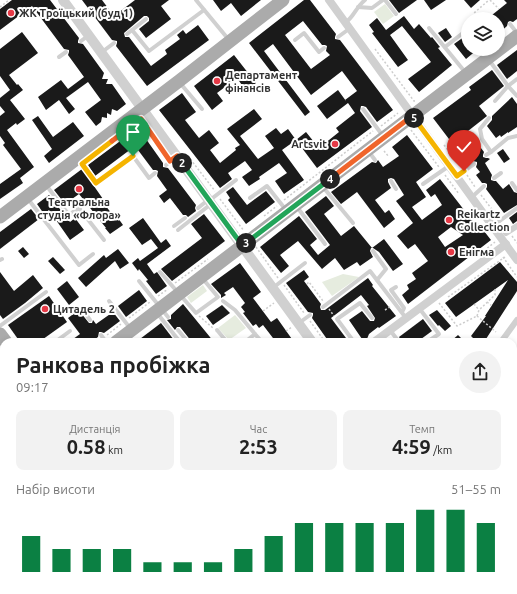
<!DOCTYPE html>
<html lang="uk">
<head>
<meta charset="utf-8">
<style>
	:root { --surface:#fff; --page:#f2f2f2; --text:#222; --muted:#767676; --accent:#0b8043 }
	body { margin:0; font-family:Ubuntu,sans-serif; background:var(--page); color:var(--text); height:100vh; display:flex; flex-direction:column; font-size:15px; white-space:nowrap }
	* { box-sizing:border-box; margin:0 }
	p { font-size:13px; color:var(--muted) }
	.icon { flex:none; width:22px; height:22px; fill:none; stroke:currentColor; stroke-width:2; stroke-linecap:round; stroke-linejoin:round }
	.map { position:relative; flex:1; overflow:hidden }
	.side { position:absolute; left:0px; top:338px; width:517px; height:256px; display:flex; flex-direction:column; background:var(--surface); border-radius:12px 12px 0 0; box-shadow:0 2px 6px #0003 }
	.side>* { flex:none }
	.controls { position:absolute; left:461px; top:12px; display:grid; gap:8px }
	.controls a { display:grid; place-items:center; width:44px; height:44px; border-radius:50%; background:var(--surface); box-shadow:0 2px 6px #0003; font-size:20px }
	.pin { position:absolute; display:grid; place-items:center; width:34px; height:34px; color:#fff; margin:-41px -17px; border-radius:50% 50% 50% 0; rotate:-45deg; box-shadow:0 0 4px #0007 }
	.pin .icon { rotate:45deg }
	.km { position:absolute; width:20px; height:20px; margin:-10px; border-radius:50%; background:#222; color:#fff; font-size:11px; line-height:20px; text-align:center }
	.round { display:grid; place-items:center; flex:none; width:42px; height:42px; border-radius:21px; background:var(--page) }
	.headline { display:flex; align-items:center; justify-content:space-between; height:68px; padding:0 16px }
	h1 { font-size:22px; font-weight:600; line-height:30px }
	.metrics { display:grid; grid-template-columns:repeat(3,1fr); gap:6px; height:68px; padding:4px 16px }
	.metrics div { display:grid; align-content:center; border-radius:8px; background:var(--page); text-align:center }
	.metrics b { font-size:20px; font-weight:600 }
	.metrics small { font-size:11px; font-weight:400 }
	.metrics p { font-size:11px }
	.chart { height:112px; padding:8px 16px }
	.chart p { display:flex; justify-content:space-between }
	.chart svg { width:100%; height:72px; margin-top:4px; stroke:var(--accent); stroke-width:6 }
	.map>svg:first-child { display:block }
</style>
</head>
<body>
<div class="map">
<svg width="517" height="594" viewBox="0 0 517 594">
	<rect width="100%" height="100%" fill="#fff"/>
	<!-- green -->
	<g fill="#e6ecdf">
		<path d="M385,4L394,16L383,24L374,12Z"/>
		<path d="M343,274L359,277L332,296L322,282Z"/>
		<path d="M203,285L207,291L191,303L187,297Z"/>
		<path d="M235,315L246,328L229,340L218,328Z"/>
	</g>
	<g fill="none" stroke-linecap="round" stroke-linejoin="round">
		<!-- stream -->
		<path stroke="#cfe2ee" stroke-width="2" d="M374,594L376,590"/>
	</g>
	<!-- building -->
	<g fill="#1a1a1a" fill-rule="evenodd">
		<path d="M12,0H50L79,38L78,41V43L83,44L104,73L102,79H108L106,84H112L126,104L117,111L112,109L111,115L107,113V118L102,117L101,122L96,126L85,112L101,100L88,82L66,98L75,109L69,114L59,100L46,110L38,97L61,80L68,89L84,77L68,55L69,52V50L64,49L32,6L0,30V9Z"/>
		<path d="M82,0H102L114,16L135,0H169L161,6L171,19L146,38L139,29L149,21V18L147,16H144L124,33L125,37H129L151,66L167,54L165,50L180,39L177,35L183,30L186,34L198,25L209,40L147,86L116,46L117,43V41L112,40Z"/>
		<path d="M213,0H261L241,16L231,3L221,11Z"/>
		<path d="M304,0H310L336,34L335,37V39L340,40L393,110L377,122L366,107L363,106H361L360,111L372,127L317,168L296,140L306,132L318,147L324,142V144L339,132L336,128L355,113L348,103L327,119L317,106L338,90L346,101L345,100L357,91L342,71L311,95L273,44L264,51L310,112L305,116L249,43ZM303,21L322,45H325L327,46L326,51L330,55L311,69L285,35Z"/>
		<path d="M389,0H417L399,13Z"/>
		<path d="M424,0H446L431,10Z"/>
		<path d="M464,0H480L471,8Z"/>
		<path d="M504,0H517V19L513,22L510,21L508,22L507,26L498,34V19H487L507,3Z"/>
		<path d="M404,16L414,29L419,24L431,38L432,37L440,47L438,48L452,65L419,92L408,79L431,62L402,26L390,35L408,60L398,67L372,33L374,32L369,25L377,18L386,30Z"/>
		<path d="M446,28L452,37L445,42L438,33Z"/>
		<path d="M22,32L38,53L9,75L17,85L18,84L23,90L10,100L25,119L17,125L16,123L7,130L34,167L20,178L23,183L0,199V184L21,169L3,145L5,143L0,136V116L5,112L0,106V98L10,90L0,76V49Z"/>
		<path d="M468,34V49H478L466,59L454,44Z"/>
		<path d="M517,50V71L507,79L497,65Z"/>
		<path d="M234,55L256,83L246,91L237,78L217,93L223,101L212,110L194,86Z"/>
		<path d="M492,70L504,86L479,106L487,116L482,120L468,131L484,152L483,155V157L486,158H488L490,159L485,163L492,175L491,178V180L494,181H496L503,189L509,184L514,192L517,193V205L504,213L486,189L487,187V184L485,183H482L476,175L480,172L476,167L477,164V162L473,161L470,163L454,142L452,143L433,118L471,90L469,87Z"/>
		<path d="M182,93L196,112L185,120L199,138L209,130L219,143L210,150L220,163L236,150L235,148L240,145L227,129L254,109L262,119L240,136L258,159L274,148L265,136L276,128L281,134L288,129L296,140L282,150L304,180L284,194L275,181L287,173L279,163L259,177L260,179L249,186L242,177L252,170L245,161L228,173L232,179L220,188L159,110Z"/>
		<path d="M512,97L517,104V127L508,133V132L501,137L500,135L496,138L487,126L492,120V116Z"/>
		<path d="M38,116L53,137L73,122L84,136L49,163L44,156L52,149L32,120Z"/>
		<path d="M138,125L148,137L146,139L163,163V167L168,168L196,205L195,208L196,211L188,217L186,215H183L170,198L164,203L159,196L167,190L157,176L158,171L156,170H153L135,146L95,176L88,165L127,136L126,134Z"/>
		<path d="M407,135L433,169L416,182L426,197L412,207L422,220L442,205L435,194L431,197L426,190L440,179L475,224L477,222L491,240L408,304L402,295L409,289L407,285L416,279L412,273L428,261L415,244L408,249L397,236L413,223L396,201L404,195L394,179L391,178L388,179V182L391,188L375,200L385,213L389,210L395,219L384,228L357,192L341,204L331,192L372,162L376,163L378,160L383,167L399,156L392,147ZM451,227L463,235L445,247L438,237Z"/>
		<path d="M503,149L510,159L504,163L497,153Z"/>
		<path d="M82,169L103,199L101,200L116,219L118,218L123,225L110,234L105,228H106L79,194L65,204L54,190Z"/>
		<path d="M233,187L247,205L266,191L275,202L246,224L228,200L230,198L226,192Z"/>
		<path d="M49,195L70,222L75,218L84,230L70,240L49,210L44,214L37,204Z"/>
		<path d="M326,196L334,206L324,214L341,236L354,226L372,248L384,239L403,264L393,271L379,252L373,248H371L370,251L373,257L360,266L357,262L344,270L335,258L322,269L298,241L280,255L289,266L281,273L260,247L299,216L317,239L310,245L318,255L330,245L305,212Z"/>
		<path d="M31,209L39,219L0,249V232Z"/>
		<path d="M517,212V221L513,224L509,218Z"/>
		<path d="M204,214L225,241L172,281L161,269L202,238L191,224Z"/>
		<path d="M143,218L161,243L166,239L171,246L147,264L154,274L157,272L167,286L156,294L146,281L148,280L139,269L138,271L132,263L138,258L140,261L158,248L151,239L142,245L129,228Z"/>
		<path d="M23,247L29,254L24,258L18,251Z"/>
		<path d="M118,249L129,263L120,269L115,261L86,287L78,278L104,255L106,258Z"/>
		<path d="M53,257L65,270L60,274L48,261Z"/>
		<path d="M500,262L517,282V291L486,339L487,342H469L473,338L471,336L486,316H485L508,280L456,317L445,303Z"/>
		<path d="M240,263L261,292L253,298L271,322L277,318L294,342H276L263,325L259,328L256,324L253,326L243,313L245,312L241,307L245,303L233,287L224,293L226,295L221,298V295L211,284Z"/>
		<path d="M304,270L309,277L304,281L321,304L320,307L321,310H325L368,278L373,285L372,286L396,316L379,328L378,327L369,334L367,339H362L349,320L362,311L370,321H374L375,318L367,306L369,305L361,295L331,318L349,342H329L312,318L313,315V313L308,312L286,283Z"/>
		<path d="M0,272L14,291L33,275L43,288L25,303L3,319L0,315Z"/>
		<path d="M67,281L79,297L69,305L57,289Z"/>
		<path d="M139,290L147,301L126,317L118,306Z"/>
		<path d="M49,296L67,322L39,342H20L8,325Z"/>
		<path d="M183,304L214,342H192L180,327H177L175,330L167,320L171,319V315Z"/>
		<path d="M222,305L230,313L213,325L206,316Z"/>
		<path d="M437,310L451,326L445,331L439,325L438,326L429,315Z"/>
		<path d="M76,312L78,315L81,313L89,323H92L93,320L96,324L113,312L120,321L104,333L101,332H99L98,337L91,342H69L80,334L68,318Z"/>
		<path d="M423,319L432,331L417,342H402L399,337Z"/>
		<path d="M161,323L174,340L171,342H136Z"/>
		<path d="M458,335L465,342H450Z"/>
	</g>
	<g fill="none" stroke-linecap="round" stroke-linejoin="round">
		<!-- path -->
		<g stroke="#cdcdcd" stroke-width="1.5" stroke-dasharray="2 2" stroke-linecap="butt">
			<path d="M490,0L499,9"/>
			<path d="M0,7L9,0"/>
			<path d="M479,19L474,13L489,0"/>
			<path d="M375,49L414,101H415"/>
			<path d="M381,126L398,113"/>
			<path d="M411,130L439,167"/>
			<path d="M444,145L461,167"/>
			<path d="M384,151L389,157"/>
			<path d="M188,156L215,191"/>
			<path d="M445,175L459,194"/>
			<path d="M467,175L475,187"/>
			<path d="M481,195L497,216"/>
			<path d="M220,199L244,231"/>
			<path d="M284,200L373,131"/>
			<path d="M264,216L277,206"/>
			<path d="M512,236L517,243"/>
			<path d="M256,247L278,278"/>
			<path d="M481,253L495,242"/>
			<path d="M503,257L517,277"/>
			<path d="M175,283L208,259"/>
			<path d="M307,284L309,282L323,301"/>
			<path d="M284,285L304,313"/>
			<path d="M158,296L168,289"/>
			<path d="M448,297L505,257"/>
			<path d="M487,302L492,306"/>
			<path d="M439,303L457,326L477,316"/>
			<path d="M474,304L479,310"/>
			<path d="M329,309L334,316"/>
			<path d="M385,310L390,307"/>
			<path d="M263,311L274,303"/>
			<path d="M199,316L213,328"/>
			<path d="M477,316L479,310L495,295V289"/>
			<path d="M477,316L496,332"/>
			<path d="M129,318L150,302"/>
			<path d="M310,321L325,342"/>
			<path d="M286,331L292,327"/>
			<path d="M107,335L121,324"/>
			<path d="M269,342L274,339"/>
			<path d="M156,590H157"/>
			<path d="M484,590L487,594"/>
			<path d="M233,594L234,590"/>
			<path d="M254,594L255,590"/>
		</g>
		<!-- service -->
		<g stroke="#d0d0d0" stroke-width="4">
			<path d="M196,0L229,40"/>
			<path d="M385,0L396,14"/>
			<path d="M358,7L372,8L383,0"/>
			<path d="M345,23C354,17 356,7 365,0"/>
			<path d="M510,24L517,33"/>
			<path d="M429,28L465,72"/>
			<path d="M132,30L149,51L204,10"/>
			<path d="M127,34L146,19"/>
			<path d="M338,37L349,29"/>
			<path d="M295,40L304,33L319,52L324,48"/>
			<path d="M81,41L89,35"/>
			<path d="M445,47L468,29"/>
			<path d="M102,52L114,43"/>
			<path d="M59,57L66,52"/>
			<path d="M489,60L508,86L495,101"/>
			<path d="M517,79L508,86L517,96"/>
			<path d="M180,83L202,109"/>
			<path d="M363,109L383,136"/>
			<path d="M369,152L375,160"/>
			<path d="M491,152L508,138L517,136"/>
			<path d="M486,155L491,152L482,139L480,129L489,118"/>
			<path d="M80,160L96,183L133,156L149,178L155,173"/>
			<path d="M166,165L177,156"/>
			<path d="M457,176L474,164"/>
			<path d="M494,178L501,173"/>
			<path d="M391,181L396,189"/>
			<path d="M512,183L517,190"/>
			<path d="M423,184L449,166"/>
			<path d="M46,185L69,215L79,208L104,240"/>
			<path d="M323,187L353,223"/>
			<path d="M472,197L484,186"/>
			<path d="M250,198L267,186L286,210"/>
			<path d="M28,199L79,265L93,254"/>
			<path d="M210,200L236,180"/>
			<path d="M297,207L325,244"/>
			<path d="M198,208L208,200"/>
			<path d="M174,226L185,218"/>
			<path d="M493,226L517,208"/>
			<path d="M178,230L211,204"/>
			<path d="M373,251L386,269L377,280"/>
			<path d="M0,260L2,259"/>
			<path d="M160,272L196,313L218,297L203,279"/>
			<path d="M139,281L168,317"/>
			<path d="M274,287L305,263"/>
			<path d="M396,287L391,290L404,308L402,312"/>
			<path d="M109,301L130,328"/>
			<path d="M223,301L235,310L255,334"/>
			<path d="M323,307L370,271L406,318"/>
			<path d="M419,308L439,334L427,342"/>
			<path d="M85,313L90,320"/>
			<path d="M157,313L180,342"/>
			<path d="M299,323L310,315"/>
			<path d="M0,326L46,292"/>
			<path d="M178,330L188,342"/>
			<path d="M217,330L227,342"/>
			<path d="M390,330L399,342"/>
			<path d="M101,335L106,342"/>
			<path d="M55,342L70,331"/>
			<path d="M245,342L255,334L262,342"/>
			<path d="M354,342L337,319L360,303L372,318"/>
			<path d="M4,465V466"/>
			<path d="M513,466L517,467"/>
			<path d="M0,492L1,493L4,491"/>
			<path d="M417,594L418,590"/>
			<path d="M470,594L473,590"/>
		</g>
		<!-- pedestrian -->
		<g stroke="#d0d0d0" stroke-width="6">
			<path d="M506,233L517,226"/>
			<path d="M501,342L517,320"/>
		</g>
		<!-- minor -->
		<g stroke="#d0d0d0" stroke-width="8">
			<path d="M329,0L517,260"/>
			<path d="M374,342L506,244"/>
			<path d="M513,430L517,421"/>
			<path d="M54,594L60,590"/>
			<path d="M348,594L350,590"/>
		</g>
		<!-- tertiary -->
		<g stroke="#d0d0d0" stroke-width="10">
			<path d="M63,0L312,342"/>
			<path d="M500,590L503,594"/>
		</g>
		<!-- primary -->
		<g stroke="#ababab" stroke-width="13">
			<path d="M0,217L179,81L283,0"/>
			<path d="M0,334L6,342"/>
			<path d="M116,342L517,36"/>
			<path d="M0,404L4,410"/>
			<path d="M0,430L4,427"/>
			<path d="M138,590L141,594"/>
			<path d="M190,590L193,594"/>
		</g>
		<!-- tram -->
		<g stroke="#888" stroke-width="1">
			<path d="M0,353L4,359"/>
			<path d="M176,590L179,594"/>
		</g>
	</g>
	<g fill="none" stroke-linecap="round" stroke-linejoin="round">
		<defs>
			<path id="split-1" d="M112,141L82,164L96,183L133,156"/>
			<path id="split-2" d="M112,141L141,119L170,161L177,156L182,163"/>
			<path id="split-3" d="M182,163L236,237L243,246L246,243"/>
			<path id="split-4" d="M246,243L330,179"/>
			<path id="split-5" d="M330,179L412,116L414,118"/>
			<path id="split-6" d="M414,118L457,176L464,171"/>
		</defs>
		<!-- split-1 casing -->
		<use href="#split-1" stroke="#fff" stroke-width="8"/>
		<!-- split-2 casing -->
		<use href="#split-2" stroke="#fff" stroke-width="8"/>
		<!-- split-3 casing -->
		<use href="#split-3" stroke="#fff" stroke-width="8"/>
		<!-- split-4 casing -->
		<use href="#split-4" stroke="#fff" stroke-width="8"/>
		<!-- split-5 casing -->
		<use href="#split-5" stroke="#fff" stroke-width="8"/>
		<!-- split-6 casing -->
		<use href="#split-6" stroke="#fff" stroke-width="8"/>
		<!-- split-1 -->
		<use href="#split-1" stroke="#f5b400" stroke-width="5"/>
		<!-- split-2 -->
		<use href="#split-2" stroke="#f0652b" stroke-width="5"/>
		<!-- split-3 -->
		<use href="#split-3" stroke="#22a559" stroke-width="5"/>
		<!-- split-4 -->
		<use href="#split-4" stroke="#22a559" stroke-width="5"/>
		<!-- split-5 -->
		<use href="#split-5" stroke="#f0652b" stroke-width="5"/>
		<!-- split-6 -->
		<use href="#split-6" stroke="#f5b400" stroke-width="5"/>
	</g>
	<!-- markers -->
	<g fill="#e63946" stroke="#fff" stroke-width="1.5">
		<circle cx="11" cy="13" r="4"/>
		<circle cx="217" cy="81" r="4"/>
		<circle cx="335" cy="144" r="4"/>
		<circle cx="79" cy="189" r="4"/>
		<circle cx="449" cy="220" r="4"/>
		<circle cx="451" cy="252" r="4"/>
		<circle cx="45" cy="309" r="4"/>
	</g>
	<g text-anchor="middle" stroke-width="4" stroke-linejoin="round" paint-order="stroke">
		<!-- poi labels -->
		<g font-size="11" font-weight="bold" fill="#333" stroke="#fff" text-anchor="start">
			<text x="19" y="17">ЖК Троїцький (буд 1)</text>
			<text x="225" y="79">Департамент<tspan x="225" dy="13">фінансів</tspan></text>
			<text x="327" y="148" text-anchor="end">Artsvit</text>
			<text x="79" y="206" text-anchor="middle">Театральна<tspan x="79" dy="13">студія «Флора»</tspan></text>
			<text x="457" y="218">Reikartz<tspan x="457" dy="13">Collection</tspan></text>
			<text x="459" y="256">Енігма</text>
			<text x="53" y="313">Цитадель 2</text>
		</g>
	</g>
</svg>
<div class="controls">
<a><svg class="icon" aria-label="layers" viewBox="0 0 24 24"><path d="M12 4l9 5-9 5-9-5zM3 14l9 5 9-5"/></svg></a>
</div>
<div class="pin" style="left:133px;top:156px;background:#1e9e55"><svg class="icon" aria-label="arrive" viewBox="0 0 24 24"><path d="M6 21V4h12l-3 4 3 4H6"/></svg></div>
<div class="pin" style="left:464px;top:171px;background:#d93025"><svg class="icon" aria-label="check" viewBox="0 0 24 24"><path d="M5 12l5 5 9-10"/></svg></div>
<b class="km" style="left:182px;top:163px">2</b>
<b class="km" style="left:246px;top:243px">3</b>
<b class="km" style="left:330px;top:179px">4</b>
<b class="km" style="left:414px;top:118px">5</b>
<section class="side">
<div class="headline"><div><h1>Ранкова пробіжка</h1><p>09:17</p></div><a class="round"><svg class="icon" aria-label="share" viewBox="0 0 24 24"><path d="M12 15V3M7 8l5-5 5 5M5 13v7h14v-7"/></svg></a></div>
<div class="metrics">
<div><p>Дистанція</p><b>0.58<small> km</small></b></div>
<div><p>Час</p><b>2:53</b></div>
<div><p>Темп</p><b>4:59<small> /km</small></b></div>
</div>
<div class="chart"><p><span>Набір висоти</span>51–55 m</p>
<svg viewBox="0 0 160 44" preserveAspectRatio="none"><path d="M5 44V22M15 44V30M25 44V30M35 44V30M45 44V38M55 44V38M65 44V38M75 44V30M85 44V22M95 44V14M105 44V14M115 44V14M125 44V14M135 44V6M145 44V6M155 44V14"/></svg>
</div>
</section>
</div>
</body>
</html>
